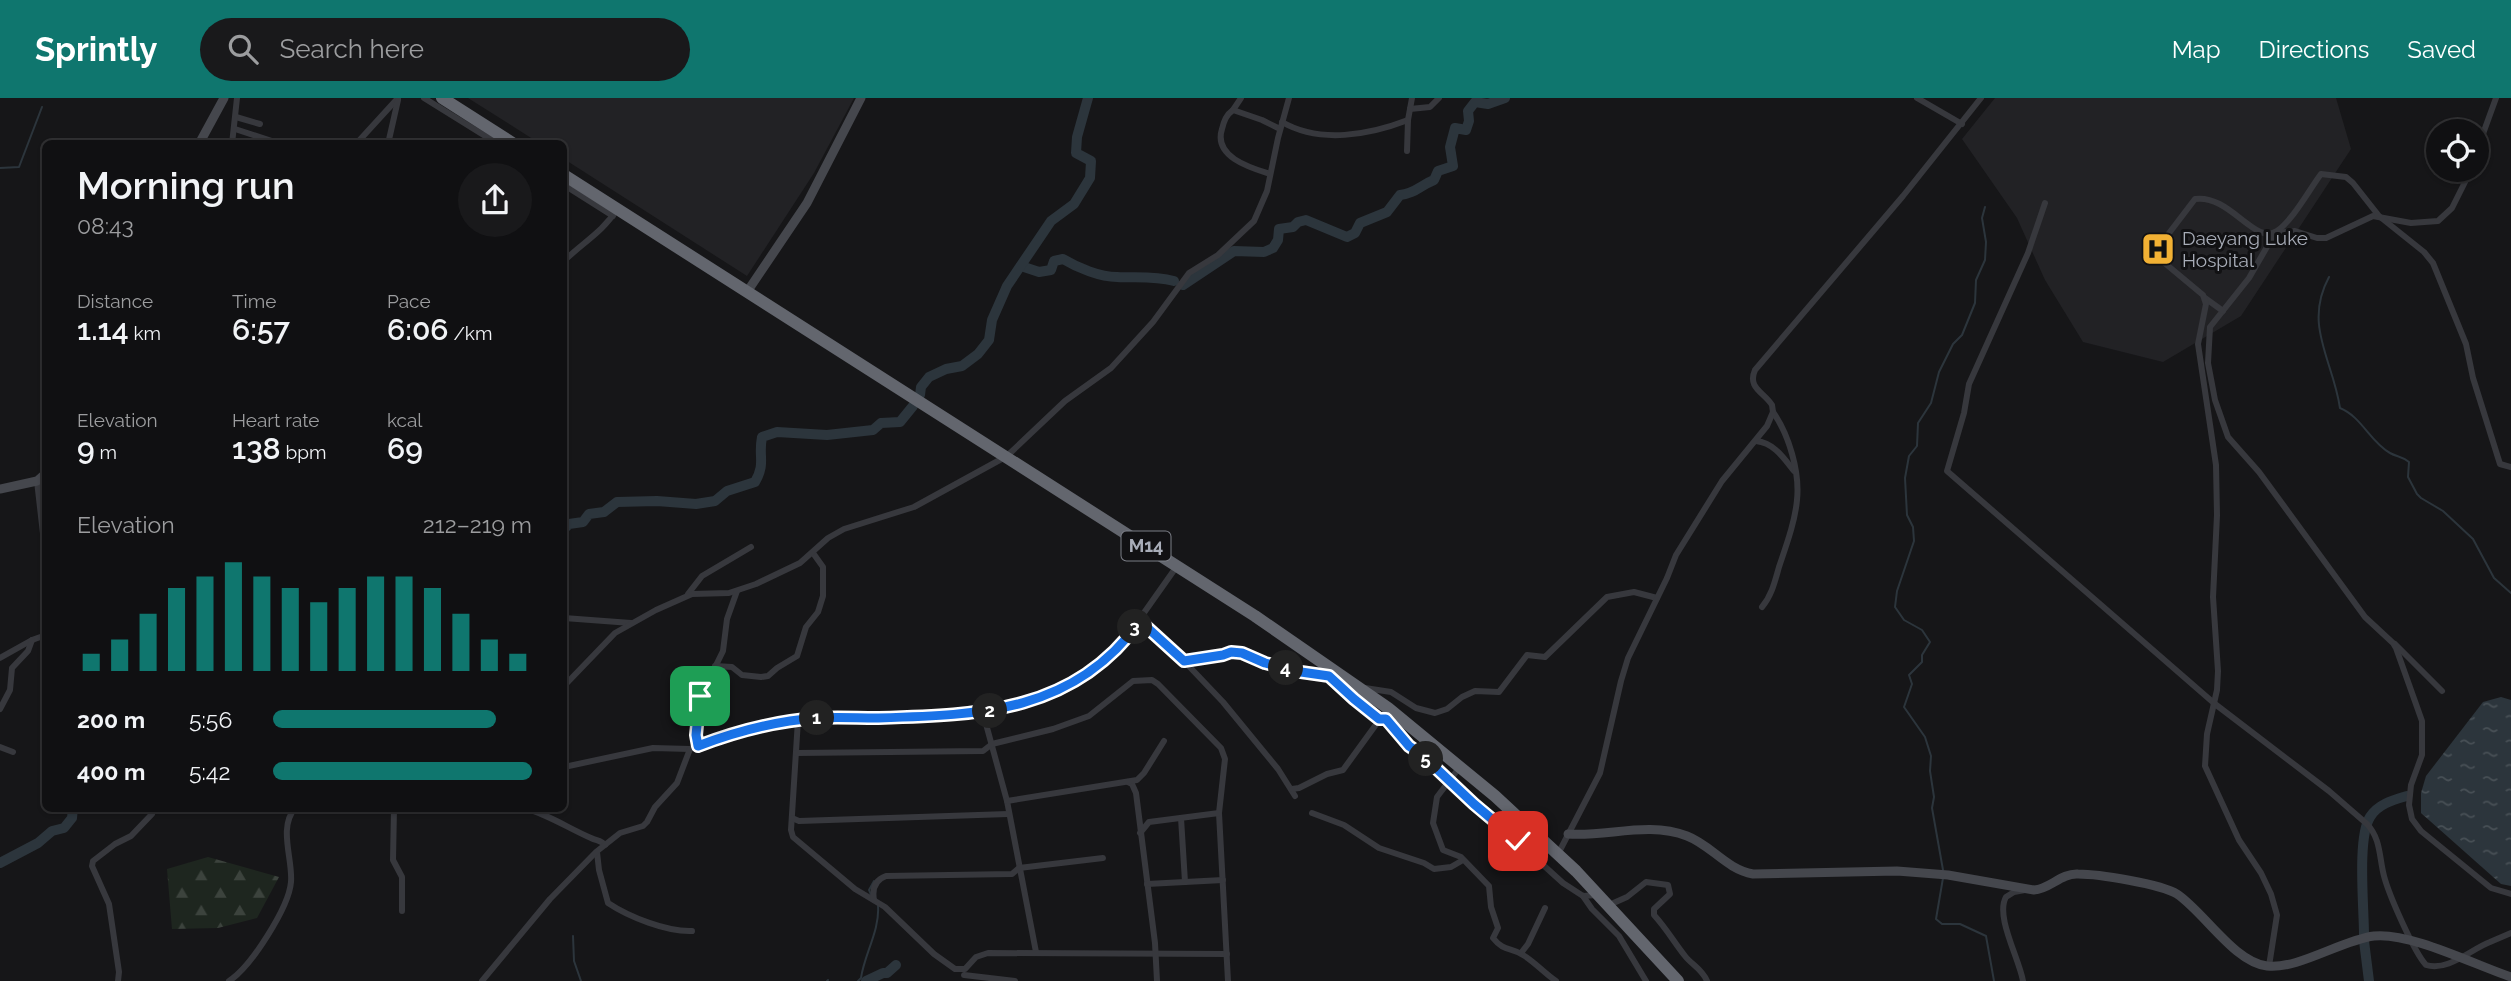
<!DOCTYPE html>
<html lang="en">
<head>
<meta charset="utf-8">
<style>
	:root { --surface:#101012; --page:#19191b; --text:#f1f3f6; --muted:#9c9d9f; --line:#303032; --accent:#0f766e }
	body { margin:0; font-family:Raleway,sans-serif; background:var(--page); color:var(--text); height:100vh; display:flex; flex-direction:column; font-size:26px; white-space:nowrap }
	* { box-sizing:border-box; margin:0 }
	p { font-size:23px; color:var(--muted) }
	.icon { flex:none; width:38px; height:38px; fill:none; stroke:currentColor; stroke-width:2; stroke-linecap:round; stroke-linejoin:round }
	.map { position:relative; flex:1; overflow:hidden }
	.drawer { position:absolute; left:42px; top:42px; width:525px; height:672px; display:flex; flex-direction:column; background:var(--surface); border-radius:10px; box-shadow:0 2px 5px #0004,0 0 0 2px var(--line) }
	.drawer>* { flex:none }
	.fabs { position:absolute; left:2426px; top:21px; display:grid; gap:14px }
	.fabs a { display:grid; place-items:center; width:63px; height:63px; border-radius:50%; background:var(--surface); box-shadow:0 2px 5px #0004,0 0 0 2px var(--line); font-size:35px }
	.pin { position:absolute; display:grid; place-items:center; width:60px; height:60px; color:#fff; margin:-30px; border-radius:14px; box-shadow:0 4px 10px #0006 }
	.km { position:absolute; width:35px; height:35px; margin:-18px; border-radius:50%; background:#222; color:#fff; font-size:19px; line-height:35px; text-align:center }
	.round { display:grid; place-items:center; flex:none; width:74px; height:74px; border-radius:37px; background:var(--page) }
	.summary { display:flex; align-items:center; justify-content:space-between; height:119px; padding:0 35px }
	h1 { font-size:38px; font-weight:600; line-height:52px }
	.stats { display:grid; grid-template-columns:repeat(3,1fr); gap:10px; height:119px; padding:7px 35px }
	.stats div { display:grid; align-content:center }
	.stats b { font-size:30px; font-weight:600 }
	.stats small { font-size:19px; font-weight:400 }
	.stats p { font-size:19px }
	.chart { height:196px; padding:14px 35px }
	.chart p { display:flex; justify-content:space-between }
	.chart svg { width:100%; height:126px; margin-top:7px; stroke:var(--accent); stroke-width:6 }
	ul { padding:0 35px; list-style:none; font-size:23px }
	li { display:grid; grid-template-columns:112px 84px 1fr; align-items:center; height:52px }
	li i { height:18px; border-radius:9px; background:var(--accent) }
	header { display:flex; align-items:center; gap:42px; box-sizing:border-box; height:98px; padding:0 35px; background:var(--accent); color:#fff }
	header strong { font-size:33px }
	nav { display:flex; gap:38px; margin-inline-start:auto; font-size:24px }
	.search { width:490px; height:63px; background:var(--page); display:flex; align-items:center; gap:18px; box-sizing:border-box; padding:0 24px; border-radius:38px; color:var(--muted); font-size:26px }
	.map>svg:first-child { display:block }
</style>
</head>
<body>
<header>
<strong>Sprintly</strong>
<div class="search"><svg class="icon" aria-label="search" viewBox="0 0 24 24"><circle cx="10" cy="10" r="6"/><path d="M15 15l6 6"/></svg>Search here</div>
<nav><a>Map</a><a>Directions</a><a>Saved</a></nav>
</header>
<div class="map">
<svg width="2511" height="883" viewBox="0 0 2511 883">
	<defs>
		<pattern id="forest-firs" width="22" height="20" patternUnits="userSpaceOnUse" patternTransform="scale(1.75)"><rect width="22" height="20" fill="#1e261f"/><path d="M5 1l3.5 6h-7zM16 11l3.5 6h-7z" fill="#3c433d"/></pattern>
		<pattern id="water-ripples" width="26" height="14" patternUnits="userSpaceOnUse" patternTransform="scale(1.75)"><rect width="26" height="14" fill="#2c353c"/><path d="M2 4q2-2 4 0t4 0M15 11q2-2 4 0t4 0" fill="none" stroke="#485056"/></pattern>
	</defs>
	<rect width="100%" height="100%" fill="#161618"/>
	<!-- built -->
	<g fill="#222225">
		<path d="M468,0H854L814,75L747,178L564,61V46L539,45Z"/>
		<path d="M1995,0H2336L2351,51L2241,218L2163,264L2083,244L2045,182L2017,120L1962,41Z"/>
	</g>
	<!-- forest -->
	<path fill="url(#forest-firs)" d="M208,759L279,779L257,820L218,830L172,831L167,771Z"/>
	<!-- water -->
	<path fill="url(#water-ripples)" d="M2501,599L2511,602V788L2501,786L2421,715V695L2426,678L2483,604Z"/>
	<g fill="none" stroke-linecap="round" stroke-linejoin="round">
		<!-- stream -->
		<g stroke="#2c353c" stroke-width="2">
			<path d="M0,70L19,69L42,9"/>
			<path d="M2329,179C2303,227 2333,262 2340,310C2362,319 2370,344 2390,355C2397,359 2402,358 2409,364L2408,379L2417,396L2421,400L2443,413L2473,441L2494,480L2511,495"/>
			<path d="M1943,772L1932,710L1934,699L1930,673L1931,658L1925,639L1904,609L1912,586L1909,577L1922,564V557L1930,544L1922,532L1904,522L1895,509L1897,493L1914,443L1913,429L1907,417L1905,380L1909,358L1917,348L1918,325L1931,305L1939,274L1953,246L1962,237L1975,205L1976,182L1985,162L1986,144L1982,120L1985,109"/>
			<path d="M1943,780L1936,821L1942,826H1960L1986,838L1994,883"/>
			<path d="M871,797L869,792L874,783"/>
			<path d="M573,838L574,863L581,883"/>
			<path d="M827,883L828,882"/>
			<path d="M858,883L861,880C864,857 880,832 878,808"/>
		</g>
		<!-- river -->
		<g stroke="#2c353c" stroke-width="10">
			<path d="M1021,168L1039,174L1051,172L1054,163L1063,161C1078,170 1100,179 1117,179C1137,180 1155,178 1174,183"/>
			<path d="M1183,187L1234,153L1264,154L1273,150L1278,142L1279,131L1293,129L1298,124L1306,122L1347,139L1355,135L1360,125L1387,114L1400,97C1416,95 1419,88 1434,82L1438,73L1453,68L1450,49L1455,30L1466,32L1469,23L1468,13L1475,4L1488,6L1505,0"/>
			<path d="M920,297L921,289L929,279L946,271L962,268L978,256L989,242L992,222L1007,188L1051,123L1074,106L1090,80L1091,63L1076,55L1077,39L1088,0"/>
			<path d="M564,431L569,426L583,424L589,416L604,414L617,404L657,403L696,406L715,403L727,393L755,384C766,365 758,359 762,339L777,334L827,337L873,332L881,325L900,324L913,308"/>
			<path d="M0,765L38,745L52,733L64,730L72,720L73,710"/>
			<path d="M2364,837C2364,809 2357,740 2370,719C2378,706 2393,702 2407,698"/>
			<path d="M2364,843L2369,883"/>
			<path d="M866,883L883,875H887L896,867"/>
		</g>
		<!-- street -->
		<g stroke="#37383d" stroke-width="6">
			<path d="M424,0L498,46"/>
			<path d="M1917,0L1962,26"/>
			<path d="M1410,11L1430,9L1439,0"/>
			<path d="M1233,12L1241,0"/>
			<path d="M236,19L260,26"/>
			<path d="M1282,24C1320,46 1369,37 1408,22"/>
			<path d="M235,31L281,46"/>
			<path d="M333,44L337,46"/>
			<path d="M232,46L237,0"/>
			<path d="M356,46L398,0"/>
			<path d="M388,46L398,2"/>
			<path d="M1407,53L1408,22L1412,0"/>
			<path d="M2476,55L2496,0"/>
			<path d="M2471,72L2452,110L2438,123L2411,125L2373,118L2326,140H2317L2295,133L2275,135L2249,180L2210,229L2208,265L2215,302L2228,339L2259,374L2365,519L2393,545L2396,550L2422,623V657L2411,687L2409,707L2412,721L2421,733L2491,790L2511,796"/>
			<path d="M1270,76C1251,70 1213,59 1222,31C1224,23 1226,17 1233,12L1262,22L1280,31"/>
			<path d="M564,87L613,118"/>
			<path d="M2045,105L2028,155L1969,286L1964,315L1947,373L2215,606L2329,693L2367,726C2381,741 2379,759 2384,778C2389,797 2414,854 2426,867C2448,874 2471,851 2490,844C2497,841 2504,838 2511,835"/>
			<path d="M564,163C582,145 603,134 617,111"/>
			<path d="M2205,200L2223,213"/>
			<path d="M1756,343C1774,345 1783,359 1794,373"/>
			<path d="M37,383L46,462"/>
			<path d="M688,496L702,478L751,449"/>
			<path d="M1762,509C1772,497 1775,483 1779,469C1786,448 1795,424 1797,402C1800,374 1789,337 1773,314"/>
			<path d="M564,520L631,525"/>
			<path d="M1140,523L1184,563L1223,604L1278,671L1295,698"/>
			<path d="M2395,546L2442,593"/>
			<path d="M0,560L32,542L46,537"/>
			<path d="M1184,563L1223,557L1231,554L1238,555L1272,567L1333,579"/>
			<path d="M715,568L732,569L742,577L761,579L768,578L777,570L797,558L806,529L818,514L823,498V469L813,455"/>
			<path d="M1329,578C1342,591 1368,620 1386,621L1399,639L1422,657L1563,785L1583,798L1596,797"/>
			<path d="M564,588L615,535L656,512L692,496L729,495L756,486L800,465L828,440L844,431L914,409L1007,358L1065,303L1111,270L1153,224L1189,175L1218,157L1254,123L1267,93L1278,40L1289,0"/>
			<path d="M1365,590L1391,594L1416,610L1435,615L1447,611L1462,599L1475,593L1499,594L1527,557L1545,559L1607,499L1634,494L1657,500"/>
			<path d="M0,611L10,592L12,570L28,553L32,542"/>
			<path d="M983,615L1007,703L1036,854"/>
			<path d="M798,622L791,732L793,739L855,791L885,809L934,856L955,871H965L976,859L988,855L1227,856"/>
			<path d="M698,648V604L723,553L727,521L737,493"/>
			<path d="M0,649L13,654"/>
			<path d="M796,655L983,653L992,646L1053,631L1089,618L1133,583L1152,582L1158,586L1221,650L1225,661L1219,715L1228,883"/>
			<path d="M564,669L653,650L690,651L728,636L785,624L818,620L983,615L1061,593L1082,581L1117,553L1177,468"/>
			<path d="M1459,670L1437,699L1433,725L1443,752L1461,759L1489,788L1491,809L1498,830L1493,840C1504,854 1511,849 1523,857C1535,864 1544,875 1556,883"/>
			<path d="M1128,684L1132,686L1136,695L1155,845L1157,883"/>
			<path d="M1292,691L1299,690L1327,676L1343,672L1388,610"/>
			<path d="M1007,703L1137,682L1144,675L1164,643"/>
			<path d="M394,710L393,762L402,779V813"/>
			<path d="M525,710C549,717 568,730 591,740C597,743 601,742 605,747"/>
			<path d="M1312,715L1344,727L1379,750L1424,765L1434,771L1451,769L1463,762"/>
			<path d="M792,720L799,723L1008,716"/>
			<path d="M1181,720L1185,784"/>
			<path d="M1140,735L1149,724L1219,715"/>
			<path d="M597,754L599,772L608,805C629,819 667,834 692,833"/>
			<path d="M1558,756L1600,675L1621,583L1628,560L1667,480L1676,457L1722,383L1767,328L1773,314L1772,307C1764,294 1747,290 1755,272L1903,98L1981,0"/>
			<path d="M1147,786L1223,782"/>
			<path d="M1583,798L1592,811L1619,838L1646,883"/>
			<path d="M874,802C872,791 875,782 886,778L1012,776L1019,770L1103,760"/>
			<path d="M1609,807L1627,799L1646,784L1668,787L1670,796L1654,811V817C1666,830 1674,844 1685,858C1692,867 1702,871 1707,883"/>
			<path d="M1521,855L1528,846L1545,810"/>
			<path d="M2269,868L2277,817L2271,796L2261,775L2239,742L2205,668L2207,636L2217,592L2218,573L2213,499L2217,417L2216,367L2198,246L2206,206L2203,197L2161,162L2158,152L2160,147L2195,101C2230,96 2255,148 2277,133C2293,122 2309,92 2321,76L2346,79L2353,85L2379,118L2424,154L2433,165L2466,246L2473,280L2500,366L2511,369"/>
			<path d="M964,877L1015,883"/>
			<path d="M118,883L119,874L109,806L92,768L93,763L115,746L131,738L152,716"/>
			<path d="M229,883C251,869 289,809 291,784C293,761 278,730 295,710"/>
			<path d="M482,883L550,801L596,754L620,735L643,728L647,724L655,709L677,685L690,651"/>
			<path d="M2023,883C2019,860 1995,818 2006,799L2014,794L2025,792"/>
		</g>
		<!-- secondary -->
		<g stroke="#45474d" stroke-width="9">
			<path d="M199,46L224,0"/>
			<path d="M747,194L807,105L861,0"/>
			<path d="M0,391L37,383L46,375"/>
			<path d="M1568,736C1608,739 1648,723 1687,738C1711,747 1726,771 1753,776L1897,773L1948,777L2034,792C2050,791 2061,775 2078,776C2098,776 2161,786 2177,796C2204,814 2234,864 2267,868C2297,872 2342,842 2374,838C2410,834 2475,867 2511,879"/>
		</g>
		<!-- highway -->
		<g stroke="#63666e" stroke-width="12">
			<path d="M442,0L514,46"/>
			<path d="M564,77L1255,518L1388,610L1495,698L1576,773L1678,883"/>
		</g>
	</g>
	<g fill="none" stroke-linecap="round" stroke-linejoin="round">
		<defs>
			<path id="route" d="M700,598L696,637L698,648C737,633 776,623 817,620C837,619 857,620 876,620C980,617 1074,615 1140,523L1184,563L1223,557L1231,554L1242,555L1265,565L1301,574L1329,578L1354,601L1379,621H1386L1409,648L1422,657L1474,706L1518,743"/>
		</defs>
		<!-- route casing -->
		<use href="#route" stroke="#fff" stroke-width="14"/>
		<!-- route -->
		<use href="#route" stroke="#1a73e8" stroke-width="9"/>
	</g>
	<!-- icons -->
	<defs>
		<symbol id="hospital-square" viewBox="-11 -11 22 22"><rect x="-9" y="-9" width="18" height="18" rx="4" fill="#f2b134" stroke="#111113"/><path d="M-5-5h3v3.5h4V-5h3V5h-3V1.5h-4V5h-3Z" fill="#111"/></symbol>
	</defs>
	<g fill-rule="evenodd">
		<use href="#hospital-square" x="2139" y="132" width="38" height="38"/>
	</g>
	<g text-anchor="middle" stroke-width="6" stroke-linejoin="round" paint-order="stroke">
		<!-- shield labels -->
		<rect fill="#111113" stroke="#7b7e86" stroke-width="2" x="1121.5" y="433.5" width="49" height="29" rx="5"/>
		<g font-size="18" font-weight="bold" fill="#a8adb8">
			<text x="1146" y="454">M14</text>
		</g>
		<!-- poi labels -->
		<g font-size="19" fill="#a8adb8" stroke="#111113" text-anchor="start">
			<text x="2182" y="147">Daeyang Luke<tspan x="2182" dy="22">Hospital</tspan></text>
		</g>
	</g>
</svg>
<div class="fabs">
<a><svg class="icon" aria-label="locate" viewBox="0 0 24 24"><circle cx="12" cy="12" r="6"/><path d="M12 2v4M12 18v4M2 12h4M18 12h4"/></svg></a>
</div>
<div class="pin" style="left:700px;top:598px;background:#1e9e55"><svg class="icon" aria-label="arrive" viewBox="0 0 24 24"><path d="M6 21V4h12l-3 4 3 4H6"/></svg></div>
<div class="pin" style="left:1518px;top:743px;background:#d93025"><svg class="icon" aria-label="check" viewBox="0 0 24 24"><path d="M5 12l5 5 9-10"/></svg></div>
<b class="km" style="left:817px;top:620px">1</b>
<b class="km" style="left:990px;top:613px">2</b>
<b class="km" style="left:1135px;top:529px">3</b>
<b class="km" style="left:1286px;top:570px">4</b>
<b class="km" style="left:1426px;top:661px">5</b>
<section class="drawer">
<div class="summary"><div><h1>Morning run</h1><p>08:43</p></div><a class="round"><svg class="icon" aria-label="share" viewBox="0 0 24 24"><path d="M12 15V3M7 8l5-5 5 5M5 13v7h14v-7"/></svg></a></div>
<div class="stats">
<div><p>Distance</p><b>1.14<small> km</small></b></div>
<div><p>Time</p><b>6:57</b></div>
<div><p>Pace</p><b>6:06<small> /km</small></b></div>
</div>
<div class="stats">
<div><p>Elevation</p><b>9<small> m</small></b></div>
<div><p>Heart rate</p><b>138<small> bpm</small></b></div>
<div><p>kcal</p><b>69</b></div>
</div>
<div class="chart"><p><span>Elevation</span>212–219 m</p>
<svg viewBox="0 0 160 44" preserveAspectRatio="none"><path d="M5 44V38M15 44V33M25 44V24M35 44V15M45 44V11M55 44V6M65 44V11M75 44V15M85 44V20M95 44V15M105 44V11M115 44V11M125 44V15M135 44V24M145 44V33M155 44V38"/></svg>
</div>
<ul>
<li><b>200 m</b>5:56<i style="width:86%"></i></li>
<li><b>400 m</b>5:42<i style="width:100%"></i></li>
</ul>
</section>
</div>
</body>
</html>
